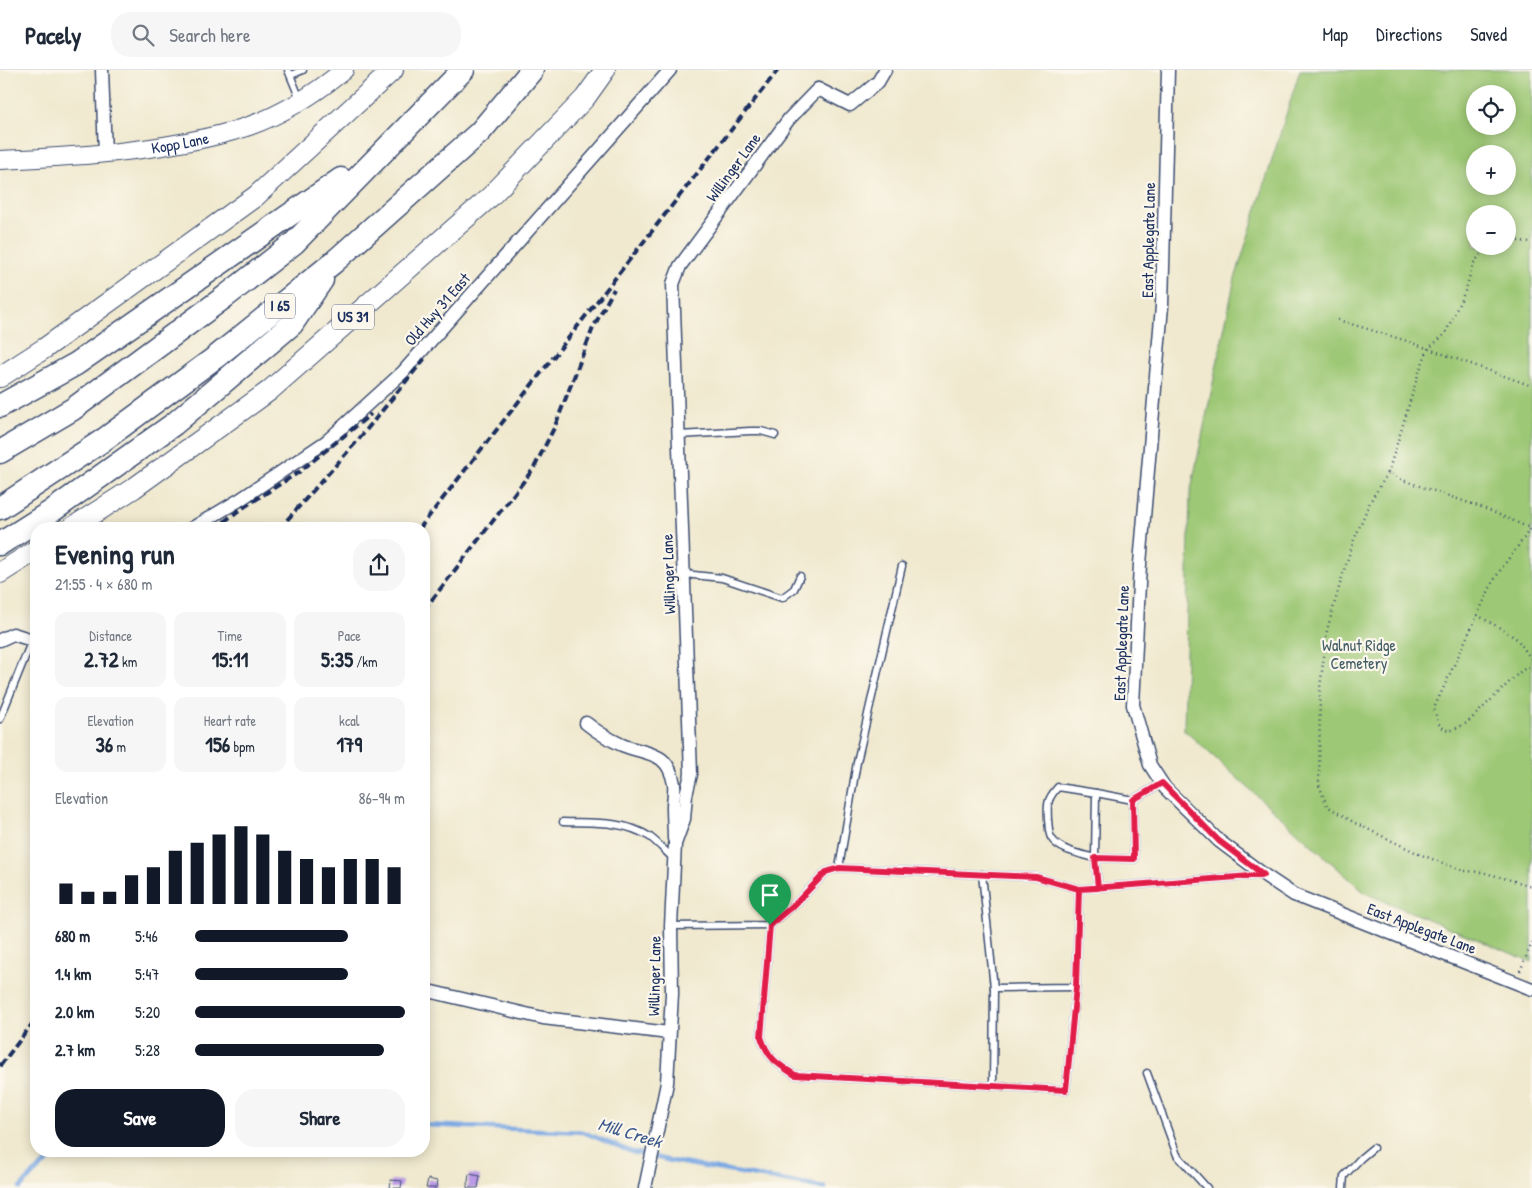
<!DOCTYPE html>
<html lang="en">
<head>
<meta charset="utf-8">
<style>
	:root { --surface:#fff; --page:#f6f6f7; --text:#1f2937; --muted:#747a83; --line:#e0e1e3; --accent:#111827 }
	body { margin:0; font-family:"Patrick Hand",sans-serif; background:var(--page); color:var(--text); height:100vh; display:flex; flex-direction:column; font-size:19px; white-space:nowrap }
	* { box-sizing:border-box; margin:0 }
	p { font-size:16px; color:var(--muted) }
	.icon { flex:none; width:28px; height:28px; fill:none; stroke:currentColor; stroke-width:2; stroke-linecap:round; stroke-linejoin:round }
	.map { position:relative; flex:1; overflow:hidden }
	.panel { position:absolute; left:30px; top:452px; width:400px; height:635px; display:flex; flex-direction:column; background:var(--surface); border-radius:20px; box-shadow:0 2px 12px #0003 }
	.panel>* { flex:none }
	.tools { position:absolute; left:1466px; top:15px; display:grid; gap:10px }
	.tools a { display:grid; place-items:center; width:50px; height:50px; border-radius:50%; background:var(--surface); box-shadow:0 2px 12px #0003; font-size:25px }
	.pin { position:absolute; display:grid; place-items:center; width:42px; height:42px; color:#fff; margin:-51px -21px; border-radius:50% 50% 50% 0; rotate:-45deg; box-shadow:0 0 5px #0007 }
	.pin .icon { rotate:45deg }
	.round { display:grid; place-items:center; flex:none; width:52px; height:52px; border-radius:20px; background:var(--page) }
	.summary { display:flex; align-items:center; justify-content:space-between; height:85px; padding:0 25px }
	h1 { font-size:28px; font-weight:700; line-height:38px }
	.stats { display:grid; grid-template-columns:repeat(3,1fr); gap:8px; height:85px; padding:5px 25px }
	.stats div { display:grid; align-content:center; border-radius:12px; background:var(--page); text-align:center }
	.stats b { font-size:21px; font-weight:700 }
	.stats small { font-size:14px; font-weight:400 }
	.stats p { font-size:14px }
	.chart { height:140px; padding:10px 25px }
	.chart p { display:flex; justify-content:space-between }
	.chart svg { width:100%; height:90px; margin-top:5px; stroke:var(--accent); stroke-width:6 }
	.action { display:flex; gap:10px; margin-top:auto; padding:10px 25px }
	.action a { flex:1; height:58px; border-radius:20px; background:var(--accent); color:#fff; font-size:20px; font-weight:700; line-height:58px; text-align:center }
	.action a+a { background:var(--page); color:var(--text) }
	ul { padding:0 25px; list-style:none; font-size:16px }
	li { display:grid; grid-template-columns:80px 60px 1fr; align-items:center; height:38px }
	li i { height:12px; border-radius:6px; background:var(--accent) }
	header { display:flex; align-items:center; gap:30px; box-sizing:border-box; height:70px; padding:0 25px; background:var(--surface); border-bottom:1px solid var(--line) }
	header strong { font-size:24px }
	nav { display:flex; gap:28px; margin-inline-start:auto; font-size:18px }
	.search { width:350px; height:45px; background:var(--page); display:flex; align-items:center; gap:12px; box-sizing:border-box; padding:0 18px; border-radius:20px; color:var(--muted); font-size:19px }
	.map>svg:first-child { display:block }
</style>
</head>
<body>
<header>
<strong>Pacely</strong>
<div class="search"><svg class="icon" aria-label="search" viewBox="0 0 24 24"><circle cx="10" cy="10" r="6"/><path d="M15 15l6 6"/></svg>Search here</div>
<nav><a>Map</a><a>Directions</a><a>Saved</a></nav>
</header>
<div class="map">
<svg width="1532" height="1118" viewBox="0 0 1532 1118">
	<rect width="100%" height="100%" fill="#fbf7ec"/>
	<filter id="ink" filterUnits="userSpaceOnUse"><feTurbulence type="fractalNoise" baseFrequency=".02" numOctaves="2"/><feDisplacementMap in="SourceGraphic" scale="10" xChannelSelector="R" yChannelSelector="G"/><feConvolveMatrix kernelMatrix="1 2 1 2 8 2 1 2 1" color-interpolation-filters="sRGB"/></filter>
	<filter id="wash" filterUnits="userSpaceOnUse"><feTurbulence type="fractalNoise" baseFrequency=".0096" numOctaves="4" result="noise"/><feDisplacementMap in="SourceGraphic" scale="20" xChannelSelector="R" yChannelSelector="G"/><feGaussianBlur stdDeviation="1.12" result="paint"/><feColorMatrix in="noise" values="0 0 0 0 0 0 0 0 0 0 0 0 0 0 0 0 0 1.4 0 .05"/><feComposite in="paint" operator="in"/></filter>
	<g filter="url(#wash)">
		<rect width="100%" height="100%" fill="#f0e9cf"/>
		<!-- green -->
		<path fill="#9dc875" stroke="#5c7c6a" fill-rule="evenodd" d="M1300,0H1532V892L1365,823L1184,660L1190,424L1234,212ZM1475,24H1508V56H1475ZM1475,84H1508V116H1475ZM1475,144H1508V176H1475Z"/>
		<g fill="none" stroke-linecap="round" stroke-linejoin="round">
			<!-- stream -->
			<g stroke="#7aa8e3" stroke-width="4.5">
				<path d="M424,1055L583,1062L632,1082L671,1091L825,1118"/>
				<path d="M20,1118L34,1103L60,1081"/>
			</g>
		</g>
		<g id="blocks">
			<!-- building -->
			<g fill="#ba9ae4">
				<path d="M469,1104L480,1106L478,1118H467Z"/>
				<path d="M428,1109L437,1111L436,1118H426Z"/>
				<path d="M391,1110L402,1111L401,1118H390Z"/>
			</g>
		</g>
	</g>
	<g filter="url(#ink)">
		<use href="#blocks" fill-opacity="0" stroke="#3b4b6f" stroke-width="1"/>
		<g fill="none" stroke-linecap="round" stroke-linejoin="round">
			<defs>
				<g id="lane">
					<path d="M288,0L300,29"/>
					<path d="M291,5L303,0"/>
					<path d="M679,365L750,361H761L775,365"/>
					<path d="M684,504L722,508L782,528L794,519L800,506"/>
					<path d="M0,649L32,570"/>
					<path d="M1096,723L1058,717C1047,729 1047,734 1048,750C1049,755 1048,764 1052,769C1060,781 1082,784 1095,788L1098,817"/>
					<path d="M1133,730L1096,723L1095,788L1134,789L1133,730L1162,713"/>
					<path d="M563,752C592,753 624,750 650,767C658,773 666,782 673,788"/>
					<path d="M839,798L857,692L902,496"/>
					<path d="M982,804L994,918L1076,917L1079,819"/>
					<path d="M770,855L761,967C768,988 776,993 795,1005L993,1016"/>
					<path d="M671,856L770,855L796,833L826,802L839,798L1036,807L1079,819L1263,805"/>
					<path d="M994,918L993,1016L1066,1020L1076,917"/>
					<path d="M1147,1003L1177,1085L1207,1118"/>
					<path d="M1343,1118L1344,1106L1361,1088L1373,1078"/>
				</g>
				<g id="street">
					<path d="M102,0L105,85"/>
					<path d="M1168,0L1162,236L1140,494L1133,635L1150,695L1165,718L1219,771L1267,807L1294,825L1532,919"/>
					<path d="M191,459L241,429L327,371L403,302L670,0"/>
					<path d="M0,570L13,564L32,570L36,568"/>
					<path d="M586,653C597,662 609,669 622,675C647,685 668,680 674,714C675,721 673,730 673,737C673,748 674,758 674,769"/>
					<path d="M424,920L543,948L669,963"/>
					<path d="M645,1118L667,1013L672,924L671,856L675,774L684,749L686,725L691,704L673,214L680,196L789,49L818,19L850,35L878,12L885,0"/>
				</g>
				<g id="secondary">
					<path id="s1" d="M0,90C63,87 124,84 186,72C207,68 229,63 249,56C283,44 316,23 344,0"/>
				</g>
				<g id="primary">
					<path d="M0,307L45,278L256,126L393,0"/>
					<path d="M70,459L134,418L269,321L490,127L585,28L605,0"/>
					<path d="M0,503L36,480"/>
				</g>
				<g id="highway">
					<path d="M0,336L76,294L341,109"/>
					<path d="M0,382L73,339L226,226L294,173L463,0"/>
					<path d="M0,438L102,371L216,287L334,192L480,62L532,0"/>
					<path d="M0,474L52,441L174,354L292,254L322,210"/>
				</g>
			</defs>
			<!-- lane casing -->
			<use href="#lane" stroke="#3b4b6f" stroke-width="9"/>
			<!-- street casing -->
			<use href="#street" stroke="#3b4b6f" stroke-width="15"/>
			<!-- secondary casing -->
			<use href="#secondary" stroke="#3b4b6f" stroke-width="20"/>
			<!-- primary casing -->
			<use href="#primary" stroke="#3b4b6f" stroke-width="22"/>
			<!-- highway casing -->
			<use href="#highway" stroke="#3b4b6f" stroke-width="25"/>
			<!-- path -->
			<g stroke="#3b4b6f" stroke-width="2.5" stroke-dasharray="1 4" stroke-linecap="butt">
				<path d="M1508,170L1532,172"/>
				<path d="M1338,250L1404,270L1532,316"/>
				<path d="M1388,403L1419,302L1428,279L1445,264L1466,219L1473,194L1487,176"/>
				<path d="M1532,455C1519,478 1500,496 1489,520L1434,638L1438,653L1445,660H1452L1467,653L1522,600L1532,596"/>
				<path d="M1532,459L1481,437L1405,411L1388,403L1370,432L1354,470L1342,507L1327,560L1320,618L1319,715L1327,736L1355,753L1419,784L1464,801L1482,802L1532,816"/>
				<path d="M1477,545L1502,559L1517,569L1532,590"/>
				<path d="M1520,901L1532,873"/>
			</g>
			<!-- lane -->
			<use href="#lane" stroke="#fff" stroke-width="6"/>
			<!-- street -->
			<use href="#street" stroke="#fff" stroke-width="12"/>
			<!-- secondary -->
			<use href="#secondary" stroke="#fff" stroke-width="18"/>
			<!-- primary -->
			<use href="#primary" stroke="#fff" stroke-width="20"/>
			<!-- highway -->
			<use href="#highway" stroke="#fff" stroke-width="22"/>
			<!-- rail -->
			<g stroke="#1b2f5e" stroke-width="4" stroke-dasharray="8 4" stroke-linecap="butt">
				<path d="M214,459L241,439L299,402L371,344"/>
				<path d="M279,459L359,369L425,288"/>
				<path d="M419,459L778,0"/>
				<path d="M424,540L534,398L555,356L593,258L614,219"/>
				<path d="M0,996L36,949"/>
			</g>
		</g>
	</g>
	<g fill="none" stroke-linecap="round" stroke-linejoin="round" filter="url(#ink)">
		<defs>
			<path id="route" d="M770,855L796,833L826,802L839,798L1036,807L1079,819L1264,805L1219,771L1162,713L1133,730L1134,789L1095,788L1098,818L1079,819L1076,917L1066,1020L795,1005C776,993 768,988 761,967L770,855"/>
		</defs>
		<!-- route casing -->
		<use href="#route" stroke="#fff" stroke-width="10"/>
		<!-- route -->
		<use href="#route" stroke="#e11d48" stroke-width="6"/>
	</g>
	<g text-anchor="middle" stroke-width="4.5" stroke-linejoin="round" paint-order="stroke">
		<!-- shield labels -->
		<g fill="#fbf7ec" stroke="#5e6b89" stroke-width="1">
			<rect x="265" y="223.5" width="30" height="25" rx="4"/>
			<rect x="332" y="234.5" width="42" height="25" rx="4"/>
		</g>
		<g font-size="15" font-weight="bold" fill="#1b2f5e">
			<text x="280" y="241">I 65</text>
			<text x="353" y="252">US 31</text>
		</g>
		<!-- street labels -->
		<g font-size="16" fill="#1b2f5e" stroke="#fbf7ec">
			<text dy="6" stroke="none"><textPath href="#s1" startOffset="181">Kopp Lane</textPath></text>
			<text transform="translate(733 97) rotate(-54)" y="6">Willinger Lane</text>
			<text transform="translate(1148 170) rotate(-89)" y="6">East Applegate Lane</text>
			<text transform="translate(437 239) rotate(-49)" y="6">Old Hwy 31 East</text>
			<text transform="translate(668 504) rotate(-92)" y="6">Willinger Lane</text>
			<text transform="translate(1121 573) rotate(-88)" y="6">East Applegate Lane</text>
			<text transform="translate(1422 858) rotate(21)" y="6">East Applegate Lane</text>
			<text transform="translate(654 906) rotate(-89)" y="6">Willinger Lane</text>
		</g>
		<!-- park labels -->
		<g font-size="16" fill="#425d65" stroke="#fbf7ec">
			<text x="1359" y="581">Walnut Ridge<tspan x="1359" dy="18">Cemetery</tspan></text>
		</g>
		<!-- water labels -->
		<g font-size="18" font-style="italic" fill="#3c598d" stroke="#fbf7ec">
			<text transform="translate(630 1063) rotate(17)" y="6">Mill Creek</text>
		</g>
	</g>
</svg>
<div class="tools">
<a><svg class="icon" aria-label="locate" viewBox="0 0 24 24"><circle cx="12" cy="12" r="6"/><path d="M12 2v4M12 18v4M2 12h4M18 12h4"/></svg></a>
<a>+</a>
<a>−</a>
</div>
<div class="pin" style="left:770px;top:855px;background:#1e9e55"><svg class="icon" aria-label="arrive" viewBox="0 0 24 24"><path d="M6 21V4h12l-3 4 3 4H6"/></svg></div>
<section class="panel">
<div class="summary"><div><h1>Evening run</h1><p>21:55 · 4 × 680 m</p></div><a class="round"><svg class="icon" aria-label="share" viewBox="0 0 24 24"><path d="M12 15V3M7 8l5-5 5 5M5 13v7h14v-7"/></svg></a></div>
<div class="stats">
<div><p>Distance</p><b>2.72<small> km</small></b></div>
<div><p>Time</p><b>15:11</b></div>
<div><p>Pace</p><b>5:35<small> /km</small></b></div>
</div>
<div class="stats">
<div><p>Elevation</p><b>36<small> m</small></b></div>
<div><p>Heart rate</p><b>156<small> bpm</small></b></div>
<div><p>kcal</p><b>179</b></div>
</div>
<div class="chart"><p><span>Elevation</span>86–94 m</p>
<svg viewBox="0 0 160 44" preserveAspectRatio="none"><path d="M5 44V34M15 44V38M25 44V38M35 44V30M45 44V26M55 44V18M65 44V14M75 44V10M85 44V6M95 44V10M105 44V18M115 44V22M125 44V26M135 44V22M145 44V22M155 44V26"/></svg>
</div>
<ul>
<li><b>680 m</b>5:46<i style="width:73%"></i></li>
<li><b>1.4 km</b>5:47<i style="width:73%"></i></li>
<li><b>2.0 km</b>5:20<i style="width:100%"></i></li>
<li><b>2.7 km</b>5:28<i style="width:90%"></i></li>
</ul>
<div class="action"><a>Save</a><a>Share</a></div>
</section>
</div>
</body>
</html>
